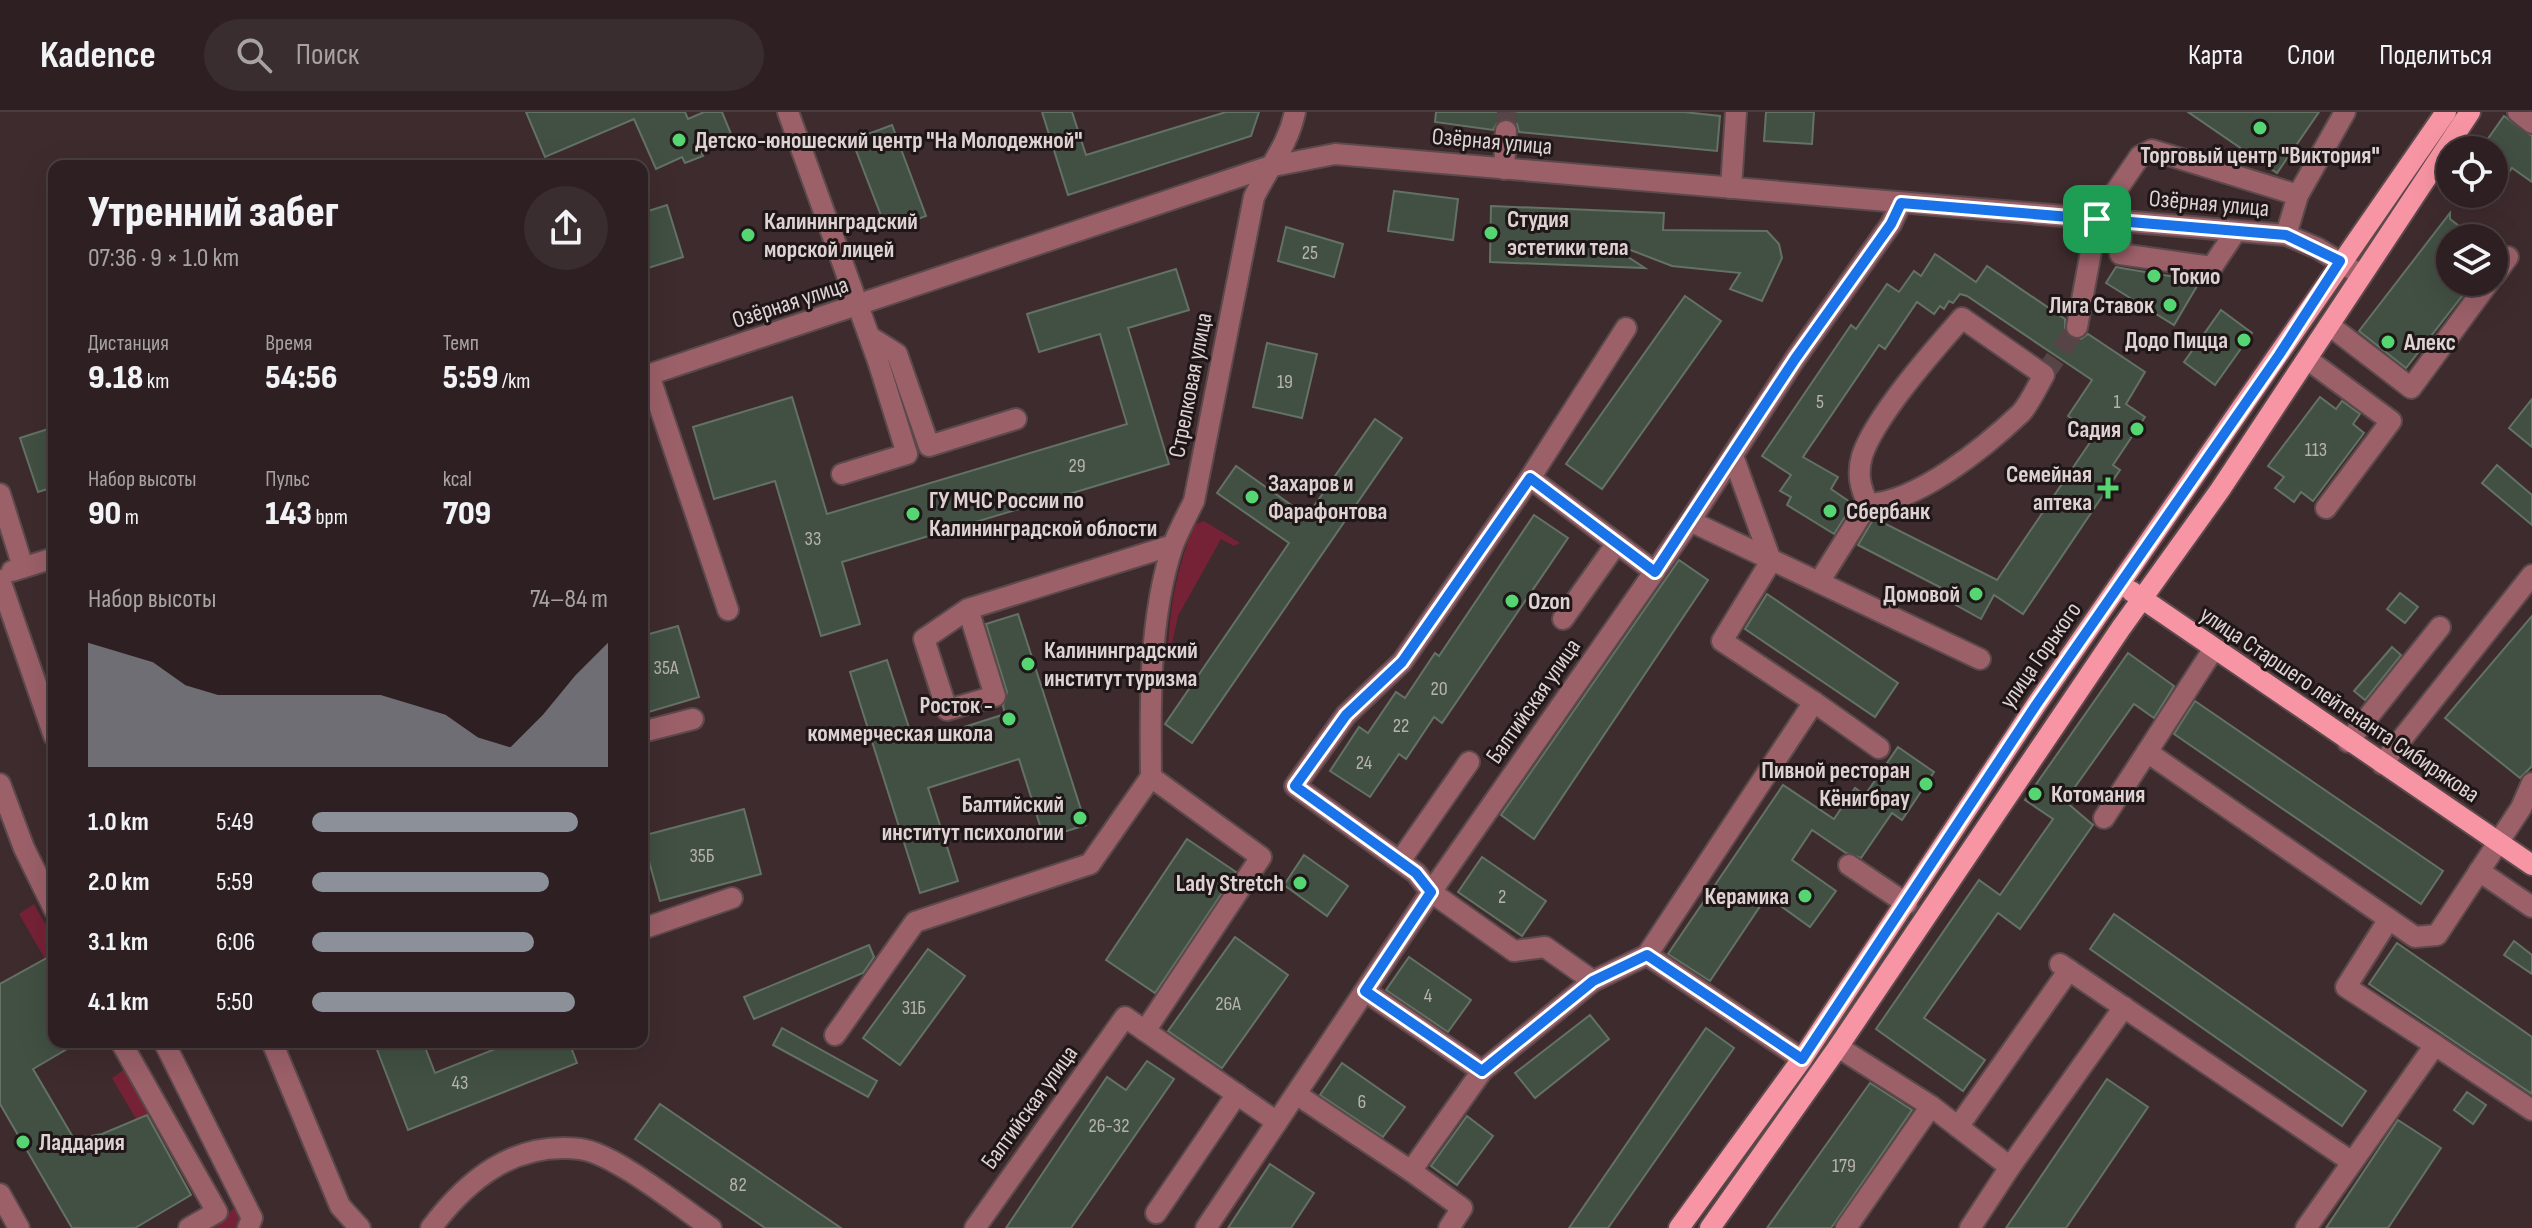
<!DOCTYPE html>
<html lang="ru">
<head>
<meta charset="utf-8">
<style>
	:root { --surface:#2e2022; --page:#3a2d2f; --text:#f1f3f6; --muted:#a7a3a5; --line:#493e40; --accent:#8c9099 }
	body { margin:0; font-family:"Sofia Sans Condensed",sans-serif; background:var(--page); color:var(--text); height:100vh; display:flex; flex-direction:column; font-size:30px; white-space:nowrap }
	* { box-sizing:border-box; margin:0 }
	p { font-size:26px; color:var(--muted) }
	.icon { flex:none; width:44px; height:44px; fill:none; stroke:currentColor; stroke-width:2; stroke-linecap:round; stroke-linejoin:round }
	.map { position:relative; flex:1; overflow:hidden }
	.details { position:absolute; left:48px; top:48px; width:600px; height:888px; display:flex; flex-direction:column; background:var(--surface); border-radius:16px; box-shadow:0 8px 32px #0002,0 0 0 2px var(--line) }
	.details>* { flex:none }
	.fabs { position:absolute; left:2436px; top:24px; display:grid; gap:16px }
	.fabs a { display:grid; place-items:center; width:72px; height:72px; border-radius:50%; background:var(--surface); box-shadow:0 8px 32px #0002,0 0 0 2px var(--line); font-size:40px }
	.pin { position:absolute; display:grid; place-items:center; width:68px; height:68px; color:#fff; margin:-34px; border-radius:16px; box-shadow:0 4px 12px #0006 }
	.round { display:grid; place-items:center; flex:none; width:84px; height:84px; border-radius:42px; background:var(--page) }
	.headline { display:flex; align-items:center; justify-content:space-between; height:136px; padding:0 40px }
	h1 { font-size:44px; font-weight:800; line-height:60px }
	.metrics { display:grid; grid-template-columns:repeat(3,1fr); gap:12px; height:136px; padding:8px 40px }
	.metrics div { display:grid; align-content:center }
	.metrics b { font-size:34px; font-weight:800 }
	.metrics small { font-size:22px; font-weight:400 }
	.metrics p { font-size:22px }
	.chart { height:224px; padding:16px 40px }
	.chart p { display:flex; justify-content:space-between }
	.chart svg { width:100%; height:144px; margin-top:8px; fill:var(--accent); opacity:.7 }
	ul { padding:0 40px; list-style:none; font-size:26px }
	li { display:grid; grid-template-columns:128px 96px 1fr; align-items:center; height:60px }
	li i { height:20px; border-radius:10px; background:var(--accent) }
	header { display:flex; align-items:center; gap:48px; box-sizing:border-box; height:112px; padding:0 40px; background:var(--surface); border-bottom:2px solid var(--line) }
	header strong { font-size:38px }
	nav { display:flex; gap:44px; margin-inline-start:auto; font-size:28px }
	.search { width:560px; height:72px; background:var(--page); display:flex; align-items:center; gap:20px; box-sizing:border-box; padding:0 28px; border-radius:44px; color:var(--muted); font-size:30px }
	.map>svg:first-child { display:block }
</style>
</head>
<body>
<header>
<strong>Kadence</strong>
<div class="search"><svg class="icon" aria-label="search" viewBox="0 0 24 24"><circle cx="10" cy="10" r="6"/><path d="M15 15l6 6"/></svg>Поиск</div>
<nav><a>Карта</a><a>Слои</a><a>Поделиться</a></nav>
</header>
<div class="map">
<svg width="2532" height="1116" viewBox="0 0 2532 1116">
	<rect width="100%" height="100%" fill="#3e2b2d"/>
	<!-- green -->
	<g fill="#762236">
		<path d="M1204,409L1240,431L1234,434L1221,427L1178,504L1168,550C1168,502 1176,458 1194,413Z"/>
		<path d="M34,792L54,827V843L45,847L19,802Z"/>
		<path d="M129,954L154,999L136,1007L112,966Z"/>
		<path d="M252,1084L262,1106L260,1116H205Z"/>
	</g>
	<!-- building -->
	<g fill="#415043" stroke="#637264" stroke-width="2">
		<path d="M526,0H685L688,7L704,0H722L731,22L699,35L703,44L685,51L682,45L656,57L634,7L545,45Z"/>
		<path d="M1042,0H1072L1086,43L1226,0H1259L1251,24L1068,83Z"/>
		<path d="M1436,0H1684L1720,4L1717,39L1519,20L1517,12L1507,6L1499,8L1493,18L1435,10Z"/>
		<path d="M1766,0H1814L1812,32L1764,29Z"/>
		<path d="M2188,0H2319L2277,61Z"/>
		<path d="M2504,4L2532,24V70L2512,56L2494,81V38H2480Z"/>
		<path d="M892,13L926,104L887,119L852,28Z"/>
		<path d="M1394,79L1458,87L1453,128L1388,119Z"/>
		<path d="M667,93L683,145L642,158V101Z"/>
		<path d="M1491,94L1664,101L1663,118L1767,119L1779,132L1782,146L1762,189L1730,177L1740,161L1672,154L1628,137L1625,143L1645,156L1490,150Z"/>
		<path d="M2450,101V107L2475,126H2450V170H2473L2406,256L2359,219Z"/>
		<path d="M1286,115L1343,132L1334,165L1278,149Z"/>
		<path d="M1935,142L1976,170L1987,154L2065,207V219L2069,225L2081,227L2088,222L2145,260L2126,292L2145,305L2113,353L2120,358L2023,502L1994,483L1981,507L1956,493L1959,485L1858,433L1874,406L1997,468L2095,323L2068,304L2092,268L1967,184L1960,182L1953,191L1949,189L1944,197L1940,194L1934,202L1917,190L1885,237L1879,233L1803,345L1838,365L1831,377L1853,392L1834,422L1787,393L1791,385L1780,379L1791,363L1762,344L1851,213L1856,217L1887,172L1899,180L1914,159L1921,164Z"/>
		<path d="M2116,155L2127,157L2200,169L2174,213L2106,171Z"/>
		<path d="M1176,157L1189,198L1128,216L1169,352L842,450L860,512L821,524L775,369L714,387L693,315L792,285L827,402L1127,312L1100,222L1039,240L1027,202Z"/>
		<path d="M1685,184L1721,209L1602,377L1566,352Z"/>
		<path d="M2221,198L2252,221L2215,273L2184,250Z"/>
		<path d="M1267,231L1317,242L1302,306L1253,295Z"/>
		<path d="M2320,285L2336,297L2342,289L2360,302L2353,312L2364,321L2313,389L2301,380L2294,390L2275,376L2284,365L2268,354Z"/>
		<path d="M2532,287V335L2509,316Z"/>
		<path d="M1375,307L1402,326L1192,631L1165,612L1289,431L1217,381L1236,354L1307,404Z"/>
		<path d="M54,315V375L38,380L20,326Z"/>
		<path d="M2497,353L2532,383V413L2482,371Z"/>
		<path d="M1534,403L1568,426L1442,611L1434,605L1406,647L1399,642L1370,685L1330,659L1359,615L1368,621L1396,580L1405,586L1435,541L1439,544Z"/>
		<path d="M1679,448L1708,468L1534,727L1501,703Z"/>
		<path d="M2400,481L2418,495L2405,511L2387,497Z"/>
		<path d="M1767,482L1898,571L1875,605L1745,517Z"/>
		<path d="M1018,502L1086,713L1044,726L1019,647L928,676L958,769L920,781L850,560L887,548L914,631L1005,602L1003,594L1007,580L986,512Z"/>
		<path d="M2532,504V654L2520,666L2445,606Z"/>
		<path d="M678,514L699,585L642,602V524Z"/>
		<path d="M2392,535L2401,543L2365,588L2354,579Z"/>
		<path d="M2128,541L2174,574L2154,606L2134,592L2065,689L2093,713L2020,817L1998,801L1924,906L1985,948L1963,979L1876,917L1979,768L2000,783L2053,707L2025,688Z"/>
		<path d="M2195,589L2443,759L2421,792L2174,622Z"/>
		<path d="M1898,635L1934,660L1902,708L1892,701L1861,746L1846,741L1812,718L1792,748L1836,779L1810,815L1767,784L1710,869L1668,842L1783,673L1834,707L1855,676L1865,683Z"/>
		<path d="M744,697L761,762L660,789L642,724Z"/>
		<path d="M1187,727L1236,760L1155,881L1106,848Z"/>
		<path d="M1304,743L1348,774L1327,804L1284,773Z"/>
		<path d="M1482,745L1546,789L1522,824L1458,780Z"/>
		<path d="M2114,802L2366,979L2342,1014L2090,837Z"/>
		<path d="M1235,825L1288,863L1222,956L1168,919Z"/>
		<path d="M2514,829L2532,843V862L2504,843Z"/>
		<path d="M2397,831L2532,925V982L2369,872Z"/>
		<path d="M869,833L874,845L863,861L754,907L744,885Z"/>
		<path d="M928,837L965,864L900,953L863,926Z"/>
		<path d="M54,842V930H79L33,957L74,1027L102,1022L147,1003L191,1083L135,1116H72L0,992V872Z"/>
		<path d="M1409,845L1471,888L1448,920L1386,878Z"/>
		<path d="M1590,903L1609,927L1535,986L1515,961Z"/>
		<path d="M782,916L877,969L868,985L773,933Z"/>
		<path d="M1706,916L1734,936L1608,1116H1569Z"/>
		<path d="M374,930H423L435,961L513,930H569L577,951L408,1018Z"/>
		<path d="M1147,949L1174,967L1071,1116H1006L1107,965L1126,978Z"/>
		<path d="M1342,951L1405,995L1383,1025L1320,983Z"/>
		<path d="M2107,967L2148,995L2066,1116H2006Z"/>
		<path d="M1870,971L1912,998L1834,1112L1831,1116H1767Z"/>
		<path d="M2467,980L2486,993L2473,1012L2454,998Z"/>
		<path d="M660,992L841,1116H765L635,1027Z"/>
		<path d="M1467,1004L1493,1024L1457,1073L1431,1054Z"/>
		<path d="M2398,1008L2441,1036L2388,1116H2326Z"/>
		<path d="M1270,1052L1314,1081L1291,1116H1228Z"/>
	</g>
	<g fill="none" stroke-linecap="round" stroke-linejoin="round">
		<!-- minor-tunnel -->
		<g stroke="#564446" stroke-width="20" stroke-dasharray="20 10" stroke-linecap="butt">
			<path d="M1506,19L1507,0"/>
			<path d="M2044,263L2077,215"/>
		</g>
		<defs>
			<g id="minor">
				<path d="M788,0L878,249L907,342L842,362"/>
				<path d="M2518,0L2532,11"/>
				<path d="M1504,57L1506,19"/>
				<path d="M1731,76L1736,0"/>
				<path d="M2121,109L2120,142L2212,155L2236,119"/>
				<path d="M2286,123L2298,83L2345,0"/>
				<path d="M2494,164L2508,145"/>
				<path d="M2329,213L2411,276L2489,170"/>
				<path d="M2077,215L2097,107L2140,44L2152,38L2298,83"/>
				<path d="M1626,216L1530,366L1655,460"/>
				<path d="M870,225L897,242L929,334L1016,307"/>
				<path d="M2307,247L2391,309L2326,396"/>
				<path d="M649,263L728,498"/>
				<path d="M642,265L1268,55L1335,42L2286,123L2317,136L2361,163"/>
				<path d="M1530,366L1402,550L1346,603L1295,674L1416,761L1431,780L1514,839L1545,835L1593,869"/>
				<path d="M0,382L23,455"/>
				<path d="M1690,409L1980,547"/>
				<path d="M12,459L54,446"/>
				<path d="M0,468L54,624"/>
				<path d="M1819,470L1868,392C1918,390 1985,335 2021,301C2030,291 2037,275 2044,263L1962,206C1934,238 1875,304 1862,344C1857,362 1860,375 1868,392"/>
				<path d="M968,497L995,584L947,598L924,527L968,497L1173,433"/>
				<path d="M1563,507L1617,431"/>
				<path d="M1814,590L1879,636"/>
				<path d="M642,620L693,607"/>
				<path d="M2348,630L2440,515"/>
				<path d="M2147,640L2213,538"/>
				<path d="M2382,652L2532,463"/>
				<path d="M1151,665C1150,591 1149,504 1173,433C1179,418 1187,403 1194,389L1254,85C1269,54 1288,34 1295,0"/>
				<path d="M0,672L24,736L54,797"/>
				<path d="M2104,706L2147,640L2415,825L2437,823L2521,696L2532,671"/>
				<path d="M1400,749L1469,650"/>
				<path d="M1849,753L1907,792"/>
				<path d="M2479,759L2532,795"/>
				<path d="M642,817L732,786"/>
				<path d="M1647,843L1814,590L1722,529L1771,449L1733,344"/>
				<path d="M2060,852L2352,1050"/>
				<path d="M1365,879L1482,959"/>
				<path d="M1145,919L1261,745L1151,665"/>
				<path d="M835,923L915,810L1090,752L1151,665"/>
				<path d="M121,930L217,1100L189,1116"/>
				<path d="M164,930L252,1106L248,1116"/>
				<path d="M272,930L340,1094L360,1116"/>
				<path d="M2435,933L2532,998"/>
				<path d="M1838,935L1931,994L2010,1055L1970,1116"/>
				<path d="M1296,982L1411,1059L1482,959L1593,869L1647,843L1802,947"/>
				<path d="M1958,1015L2069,858"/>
				<path d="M2010,1055L2124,895"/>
				<path d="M1411,1059L1462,1096L1449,1116"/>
				<path d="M0,1082L19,1116"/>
				<path d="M1156,1101L1237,982"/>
				<path d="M431,1116C467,1068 514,1029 580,1037C614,1041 680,1095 711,1116"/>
				<path d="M975,1116L1125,905L1277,1010"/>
				<path d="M1206,1116L1431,780L1690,409L1795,247L1891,112L1901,91"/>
				<path d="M1846,1116L1931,994"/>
				<path d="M2306,1116L2435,933L2346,875L2389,807"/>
			</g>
			<g id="major">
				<path d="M2131,479L2532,753"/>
				<path d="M1679,1116L1802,947L2036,593L2446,0"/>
				<path d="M1710,1116L1838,935L2121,516L2220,378L2470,0"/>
			</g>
		</defs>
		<!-- minor casing -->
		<use href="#minor" stroke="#5b494b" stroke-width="24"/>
		<!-- major casing -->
		<use href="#major" stroke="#5b494b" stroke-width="24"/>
		<!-- minor -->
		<use href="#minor" stroke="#9c6069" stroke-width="20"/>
		<!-- major -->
		<use href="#major" stroke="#f895a4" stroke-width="20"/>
	</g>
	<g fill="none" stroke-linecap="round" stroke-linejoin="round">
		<defs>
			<path id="route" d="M1901,91L2286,123L2340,149L2279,243L2036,593L1802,947L1647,843L1593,869L1482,959L1365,879L1431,780L1416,761L1295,674L1346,603L1402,550L1530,366L1655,460L1795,247L1891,112Z"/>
		</defs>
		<!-- route casing -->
		<use href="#route" stroke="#fff" stroke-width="16"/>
		<!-- route -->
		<use href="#route" stroke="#1a73e8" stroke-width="10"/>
	</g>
	<!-- markers -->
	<g fill="#55d672" stroke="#1f1617" stroke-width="3">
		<circle cx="2260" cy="16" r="8"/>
		<circle cx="679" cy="28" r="8"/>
		<circle cx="1491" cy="121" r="8"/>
		<circle cx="748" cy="123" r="8"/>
		<circle cx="2154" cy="164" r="8"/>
		<circle cx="2170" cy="193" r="8"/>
		<circle cx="2244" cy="228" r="8"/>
		<circle cx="2388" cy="230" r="8"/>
		<circle cx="2137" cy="317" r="8"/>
		<path d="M2104 364h8v8h8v8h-8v8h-8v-8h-8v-8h8z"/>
		<circle cx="1252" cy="385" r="8"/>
		<circle cx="1830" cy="399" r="8"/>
		<circle cx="913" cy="402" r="8"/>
		<circle cx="1976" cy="482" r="8"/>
		<circle cx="1512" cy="489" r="8"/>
		<circle cx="1028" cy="552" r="8"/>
		<circle cx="1009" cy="607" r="8"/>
		<circle cx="1926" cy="672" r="8"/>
		<circle cx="2035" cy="682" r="8"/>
		<circle cx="1080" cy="706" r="8"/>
		<circle cx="1300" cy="771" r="8"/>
		<circle cx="1805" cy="784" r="8"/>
		<circle cx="23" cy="1030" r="8"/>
	</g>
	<g text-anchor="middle" stroke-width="6" stroke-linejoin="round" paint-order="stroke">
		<!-- number labels -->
		<g font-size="20" fill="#b8b2af">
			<text x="1310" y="147">25</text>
			<text x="1285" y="276">19</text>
			<text x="1820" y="296">5</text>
			<text x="2117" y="296">1</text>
			<text x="2316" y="344">113</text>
			<text x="1077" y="360">29</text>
			<text x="813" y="433">33</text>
			<text x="666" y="562">35А</text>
			<text x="1439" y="583">20</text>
			<text x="1401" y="620">22</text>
			<text x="1364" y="657">24</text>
			<text x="702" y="750">35Б</text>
			<text x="1502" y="791">2</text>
			<text x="1428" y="890">4</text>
			<text x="1228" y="898">26А</text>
			<text x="914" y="902">31Б</text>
			<text x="460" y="977">43</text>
			<text x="1362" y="996">6</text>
			<text x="1109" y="1020">26-32</text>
			<text x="1844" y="1060">179</text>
			<text x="738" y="1079">82</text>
		</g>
		<!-- poi labels -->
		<g font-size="24" font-weight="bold" fill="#dfd2d3" stroke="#1f1617" text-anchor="start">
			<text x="695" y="36">Детско-юношеский центр "На Молодежной"</text>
			<text x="2260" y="51" text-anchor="middle">Торговый центр "Виктория"</text>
			<text x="1507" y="115">Студия<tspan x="1507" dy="28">эстетики тела</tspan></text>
			<text x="764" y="117">Калининградский<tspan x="764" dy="28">морской лицей</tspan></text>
			<text x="2170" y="172">Токио</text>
			<text x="2154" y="201" text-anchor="end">Лига Ставок</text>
			<text x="2228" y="236" text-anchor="end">Додо Пицца</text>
			<text x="2404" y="238">Алекс</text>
			<text x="2121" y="325" text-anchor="end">Садия</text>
			<text x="2092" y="370" text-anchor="end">Семейная<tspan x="2092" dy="28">аптека</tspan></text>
			<text x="1268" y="379">Захаров и<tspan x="1268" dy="28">Фарафонтова</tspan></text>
			<text x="929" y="396">ГУ МЧС России по<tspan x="929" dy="28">Калининградской облости</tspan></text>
			<text x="1846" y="407">Сбербанк</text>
			<text x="1960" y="490" text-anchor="end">Домовой</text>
			<text x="1528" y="497">Ozon</text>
			<text x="1044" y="546">Калининградский<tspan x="1044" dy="28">институт туризма</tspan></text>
			<text x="993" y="601" text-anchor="end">Росток -<tspan x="993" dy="28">коммерческая школа</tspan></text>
			<text x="1910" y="666" text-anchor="end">Пивной ресторан<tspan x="1910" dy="28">Кёнигбрау</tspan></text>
			<text x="2051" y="690">Котомания</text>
			<text x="1064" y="700" text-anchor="end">Балтийский<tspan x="1064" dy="28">институт психологии</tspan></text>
			<text x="1284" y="779" text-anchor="end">Lady Stretch</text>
			<text x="1789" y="792" text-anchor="end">Керамика</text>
			<text x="39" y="1038">Ладдария</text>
		</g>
		<!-- street labels -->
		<g font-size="24" fill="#dfd2d3" stroke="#1f1617">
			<text transform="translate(1492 29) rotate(5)" y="8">Озёрная улица</text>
			<text transform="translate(2209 91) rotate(5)" y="8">Озёрная улица</text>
			<text transform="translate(790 190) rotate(-18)" y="8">Озёрная улица</text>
			<text transform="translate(1190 273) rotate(-79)" y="8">Стрелковая улица</text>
			<text transform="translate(2040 543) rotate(-55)" y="8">улица Горького</text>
			<text transform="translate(1533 589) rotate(-55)" y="8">Балтийская улица</text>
			<text transform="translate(2340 592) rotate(34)" y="8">улица Старшего лейтенанта Сибирякова</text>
			<text transform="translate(1029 995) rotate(-54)" y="8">Балтийская улица</text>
		</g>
	</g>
</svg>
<div class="fabs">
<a><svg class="icon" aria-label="locate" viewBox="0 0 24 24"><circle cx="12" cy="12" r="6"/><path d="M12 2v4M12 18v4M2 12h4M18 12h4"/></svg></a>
<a><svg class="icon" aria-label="layers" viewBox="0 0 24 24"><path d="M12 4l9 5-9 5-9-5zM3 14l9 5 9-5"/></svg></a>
</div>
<div class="pin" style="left:2097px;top:107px;background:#1e9e55"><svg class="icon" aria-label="arrive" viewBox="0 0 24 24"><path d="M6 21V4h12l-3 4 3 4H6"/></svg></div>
<section class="details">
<div class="headline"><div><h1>Утренний забег</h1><p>07:36 · 9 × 1.0 km</p></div><a class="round"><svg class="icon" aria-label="share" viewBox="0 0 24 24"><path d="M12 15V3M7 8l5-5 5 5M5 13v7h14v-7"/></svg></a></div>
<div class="metrics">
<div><p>Дистанция</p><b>9.18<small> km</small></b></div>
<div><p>Время</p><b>54:56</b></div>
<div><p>Темп</p><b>5:59<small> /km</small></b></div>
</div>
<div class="metrics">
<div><p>Набор высоты</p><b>90<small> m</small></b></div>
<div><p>Пульс</p><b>143<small> bpm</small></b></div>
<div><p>kcal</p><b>709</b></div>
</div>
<div class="chart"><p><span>Набор высоты</span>74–84 m</p>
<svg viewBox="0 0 160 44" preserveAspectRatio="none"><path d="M0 44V6L10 9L20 12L30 19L40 22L50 22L60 22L70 22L80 22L90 22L100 25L110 28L120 35L130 38L140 28L150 16L160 6V44z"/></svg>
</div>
<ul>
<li><b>1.0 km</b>5:49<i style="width:90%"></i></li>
<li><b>2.0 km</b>5:59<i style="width:80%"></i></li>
<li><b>3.1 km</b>6:06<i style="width:75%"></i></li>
<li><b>4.1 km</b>5:50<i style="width:89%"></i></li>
</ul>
</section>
</div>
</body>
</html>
